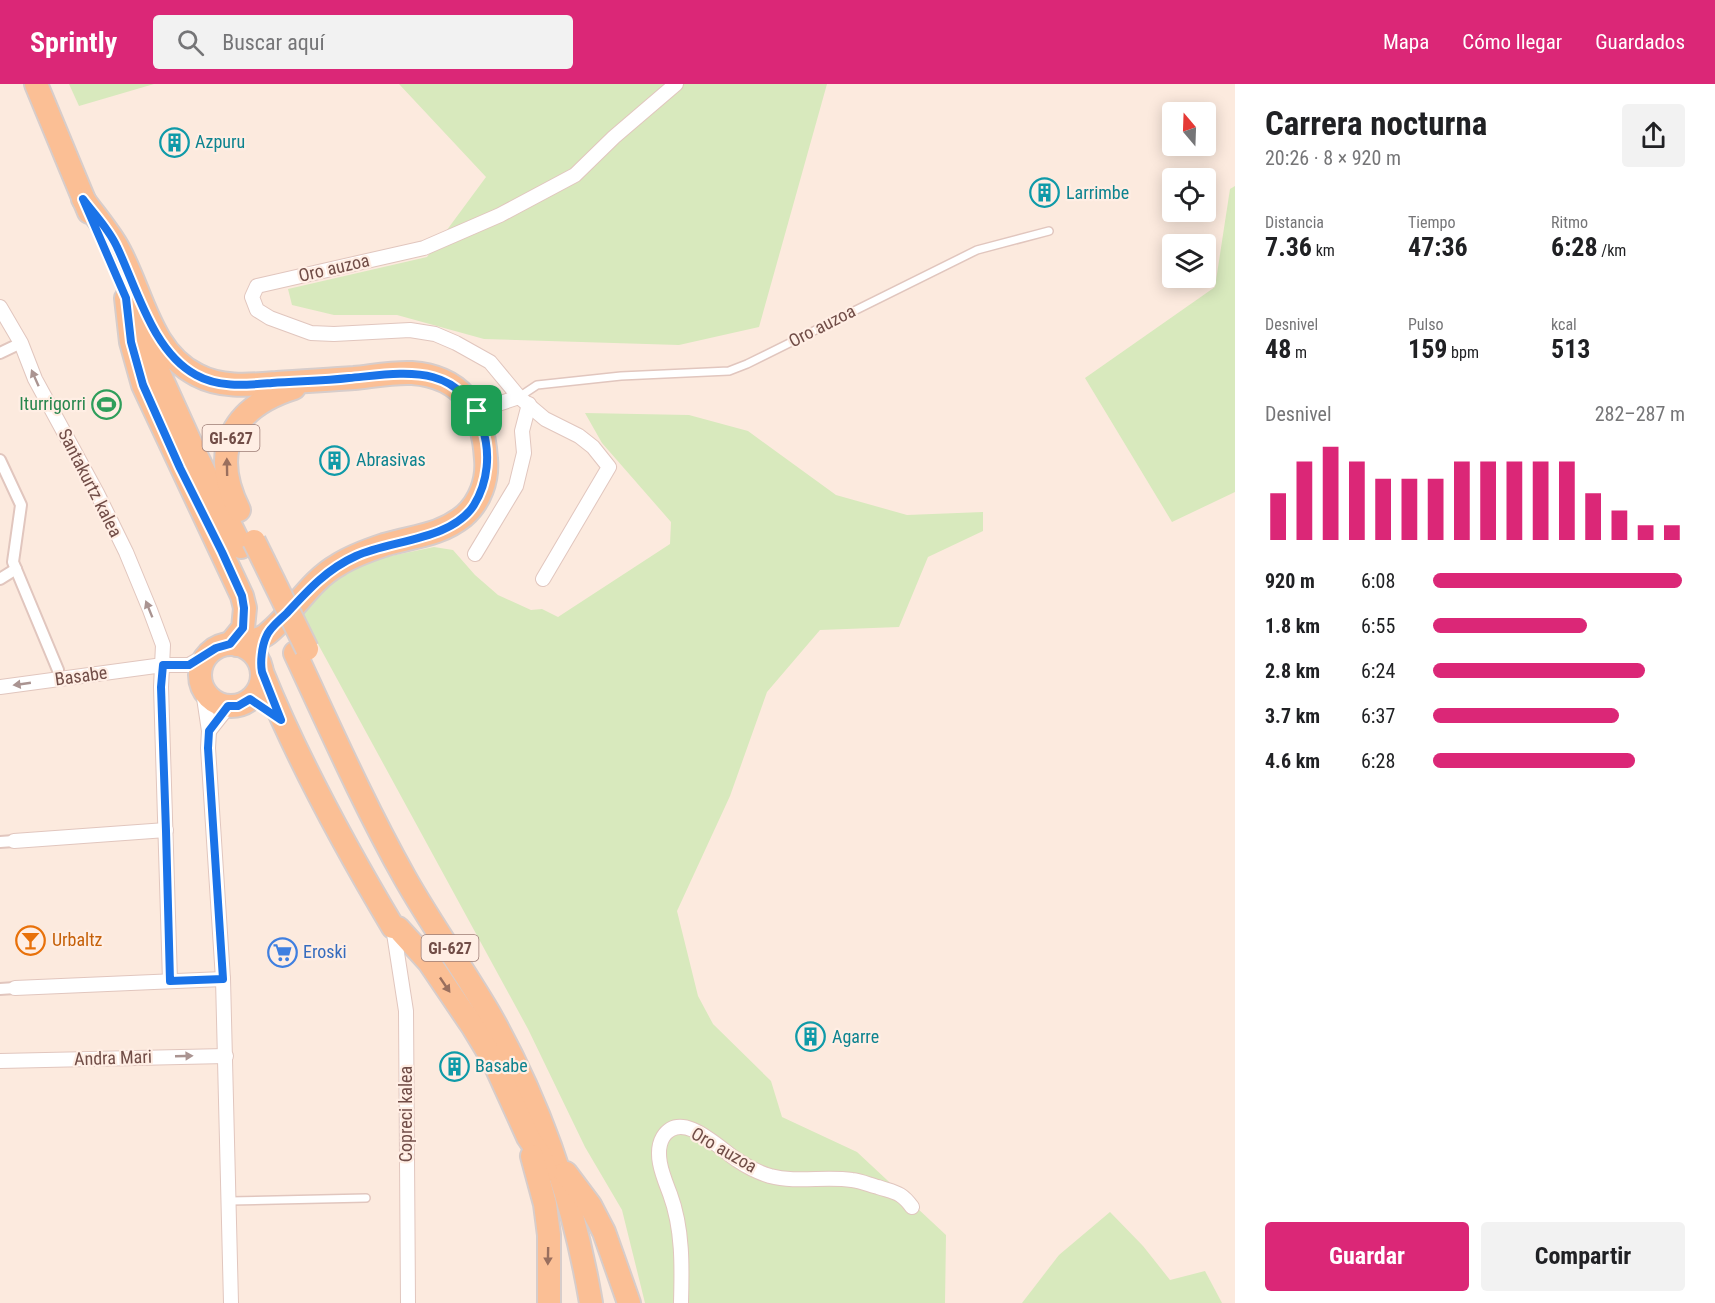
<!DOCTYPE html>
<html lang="es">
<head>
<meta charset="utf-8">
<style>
	:root { --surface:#fff; --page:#f2f2f2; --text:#202124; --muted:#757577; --accent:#db2777 }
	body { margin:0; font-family:"Roboto Condensed",sans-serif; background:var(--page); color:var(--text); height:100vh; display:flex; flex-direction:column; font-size:22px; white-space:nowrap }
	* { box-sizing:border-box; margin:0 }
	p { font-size:20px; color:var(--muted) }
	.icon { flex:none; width:33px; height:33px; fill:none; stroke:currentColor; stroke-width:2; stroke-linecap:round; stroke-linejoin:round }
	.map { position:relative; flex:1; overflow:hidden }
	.panel { display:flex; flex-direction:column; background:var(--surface); width:480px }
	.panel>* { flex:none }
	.needle { width:39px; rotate:341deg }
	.controls { position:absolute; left:1162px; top:18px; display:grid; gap:12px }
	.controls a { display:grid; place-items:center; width:54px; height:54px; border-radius:6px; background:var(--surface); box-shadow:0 3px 15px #0003; font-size:30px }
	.pin { position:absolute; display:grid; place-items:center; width:51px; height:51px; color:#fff; margin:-26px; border-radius:12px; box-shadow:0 3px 9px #0006 }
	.round { display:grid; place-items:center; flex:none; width:63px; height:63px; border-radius:6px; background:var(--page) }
	.overview { display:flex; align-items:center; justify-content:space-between; height:102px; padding:0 30px }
	h1 { font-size:33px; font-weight:700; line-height:45px }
	.stats { display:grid; grid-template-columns:repeat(3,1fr); gap:9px; height:102px; padding:6px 30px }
	.stats div { display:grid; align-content:center }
	.stats b { font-size:26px; font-weight:700 }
	.stats small { font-size:16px; font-weight:400 }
	.stats p { font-size:16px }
	.chart { height:168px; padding:12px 30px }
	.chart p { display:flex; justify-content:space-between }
	.chart svg { width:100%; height:108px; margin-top:6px; stroke:var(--accent); stroke-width:6 }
	.action { display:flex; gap:12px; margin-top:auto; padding:12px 30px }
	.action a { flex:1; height:69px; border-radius:6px; background:var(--accent); color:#fff; font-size:24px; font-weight:700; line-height:69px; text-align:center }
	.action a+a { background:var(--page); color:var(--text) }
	ul { padding:0 30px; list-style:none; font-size:20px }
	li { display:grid; grid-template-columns:96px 72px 1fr; align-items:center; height:45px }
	li i { height:15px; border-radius:8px; background:var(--accent) }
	header { display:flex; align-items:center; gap:36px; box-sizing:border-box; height:84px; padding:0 30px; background:var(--accent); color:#fff }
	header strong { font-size:28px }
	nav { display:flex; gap:33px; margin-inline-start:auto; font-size:21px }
	.search { width:420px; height:54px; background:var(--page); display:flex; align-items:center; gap:15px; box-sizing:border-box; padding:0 21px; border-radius:6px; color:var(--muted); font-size:22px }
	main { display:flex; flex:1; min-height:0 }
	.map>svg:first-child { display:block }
</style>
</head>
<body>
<header>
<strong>Sprintly</strong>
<div class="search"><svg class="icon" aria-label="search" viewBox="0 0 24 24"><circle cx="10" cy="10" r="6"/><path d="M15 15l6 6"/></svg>Buscar aquí</div>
<nav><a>Mapa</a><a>Cómo llegar</a><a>Guardados</a></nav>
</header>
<main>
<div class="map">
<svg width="1235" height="1219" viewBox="0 0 1235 1219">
	<rect width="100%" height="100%" fill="#fceade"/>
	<!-- green -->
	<g fill="#d8e9bd">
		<path d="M69,0H154L79,22Z"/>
		<path d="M399,0H827L759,243L679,261L484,255L397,231H334L292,221L288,205L427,173L486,93Z"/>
		<path d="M1235,102V408L1172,438L1085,294L1215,203L1230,105Z"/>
		<path d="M585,329L689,331L748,347L836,411L907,431L983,428V447L928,473L899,543L820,546L767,608L730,712L677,827L698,912L713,940L771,997L782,1033L857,1068L946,1151L945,1219H645L622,1126L585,1063L528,945L300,527L326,502L357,483L381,474L434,463L453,466L475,491L498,511L531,526L542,525L558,533L670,460L671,438L602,359Z"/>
		<path d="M1110,1128L1143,1162L1170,1196L1205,1187L1222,1219H1022L1059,1171Z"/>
	</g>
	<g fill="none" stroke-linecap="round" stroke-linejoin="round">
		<defs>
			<g id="service">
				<path d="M519,313L537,301L621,292L729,287L747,280L977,166L1049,147"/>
				<path d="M230,1117L366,1114"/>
			</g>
			<g id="pedestrian">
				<path d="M0,269L21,259"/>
				<path d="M0,376L21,421L13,478L58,586"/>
				<path d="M0,495L16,485"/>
				<path d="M0,758L14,757"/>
				<path d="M0,905L15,904"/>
			</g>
			<g id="minor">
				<path d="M0,223L21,259L35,295L97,409L126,468L150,526L163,561L161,603L170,897"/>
				<path d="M477,327L519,313"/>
				<path d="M475,470L516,402L524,369L522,347L529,320"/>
				<path d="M543,495L609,383L593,363L579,352L545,335L519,313L490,278L456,259L435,250L410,246L334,250L311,249L270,234L257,226L252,213L257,202L424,164L500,131L575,91L614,53L676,0"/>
				<path d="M0,603L163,581H189L208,570"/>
				<path d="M203,607L209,647L208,664L223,895L231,1219"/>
				<path d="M209,647L228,623"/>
				<path d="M14,757L166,746"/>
				<path d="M393,843L406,927L408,1219"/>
				<path d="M15,904L223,895"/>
				<path d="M0,977L226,972"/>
				<path d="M681,1219C682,1183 683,1145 670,1110C664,1094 653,1070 663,1053C682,1024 721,1066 737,1076C746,1082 760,1089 770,1092C797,1099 825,1092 852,1096C861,1097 870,1101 878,1103C896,1109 901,1108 912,1123"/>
			</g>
			<g id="primary">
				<path d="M36,0L89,128"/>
				<path d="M83,115C93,129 105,143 115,159C142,202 147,266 197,291C221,304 250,301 277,299C302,297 328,296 354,294C373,292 394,288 412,289C465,293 483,328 486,375C488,396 480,418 464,432C439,452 414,452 384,461C369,466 352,472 338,481C308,498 293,530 267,550C260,556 246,558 237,561"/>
				<path d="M126,214L131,258L143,301L242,512L245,524L243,544L230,560"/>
				<path d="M140,247L197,373L241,463"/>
				<path d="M239,426C209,366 233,323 294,304"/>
				<circle cx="231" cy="591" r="31"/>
				<path d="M295,569C330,644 364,721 405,794C431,840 462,883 489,929C540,1019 574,1117 591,1219"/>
				<path d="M262,588C298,677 344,761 393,843L398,844L429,878L473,943L493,976L528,1053L540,1071L546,1086"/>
				<path d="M532,1072L545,1120L549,1151V1219"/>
				<path d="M566,1089L590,1121L604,1148L629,1219"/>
			</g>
		</defs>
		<!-- service casing -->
		<use href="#service" stroke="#e1c6be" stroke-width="10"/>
		<!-- pedestrian casing -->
		<use href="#pedestrian" stroke="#e1c6be" stroke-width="14"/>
		<!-- minor casing -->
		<use href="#minor" stroke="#e1c6be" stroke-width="16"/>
		<!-- primary casing -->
		<use href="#primary" stroke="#d7cdcb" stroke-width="26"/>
		<!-- service -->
		<use href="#service" stroke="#fff" stroke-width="7"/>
		<!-- pedestrian -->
		<use href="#pedestrian" stroke="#fff" stroke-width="10"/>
		<!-- minor -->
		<use href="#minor" stroke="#fff" stroke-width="14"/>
		<!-- primary -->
		<use href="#primary" stroke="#fbbf95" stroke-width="22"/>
		<defs>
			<path id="primary-bridge" d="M254,457L307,565"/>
		</defs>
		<!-- primary-bridge casing -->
		<use href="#primary-bridge" stroke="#d7cdcb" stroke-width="26" stroke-linecap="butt"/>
		<!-- primary-bridge -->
		<use href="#primary-bridge" stroke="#fbbf95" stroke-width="22"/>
	</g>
	<!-- one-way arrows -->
	<defs><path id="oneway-solid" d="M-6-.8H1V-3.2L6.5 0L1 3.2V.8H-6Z" transform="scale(1.5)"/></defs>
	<g fill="#aa9491">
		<use href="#oneway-solid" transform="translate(35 294) rotate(-114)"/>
		<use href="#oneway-solid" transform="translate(149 525) rotate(-112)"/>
		<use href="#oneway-solid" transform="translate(22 600) rotate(172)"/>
		<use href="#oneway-solid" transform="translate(184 972) rotate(-2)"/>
	</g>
	<g fill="#9a6f5e">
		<use href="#oneway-solid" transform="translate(227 383) rotate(-91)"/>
		<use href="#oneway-solid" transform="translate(445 901) rotate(56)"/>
		<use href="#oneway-solid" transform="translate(548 1172) rotate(91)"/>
	</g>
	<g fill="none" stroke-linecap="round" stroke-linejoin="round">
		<defs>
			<path id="route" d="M83,115C94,130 109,145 117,163C137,205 153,268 196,291C219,304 246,301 272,299C297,297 323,297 349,294C404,289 459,277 482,343C491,369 488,398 474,421C452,456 391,456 356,472C327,485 308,506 287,529C280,536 269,544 266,553C262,562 260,578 262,588L281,636L250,615L238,622H228L209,647L208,664L223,895L170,897L166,747L161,603L163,581H189L216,564L230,560L243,544L244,524L242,512L222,468L180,384L143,301L131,258L126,214Z"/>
		</defs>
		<!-- route casing -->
		<use href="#route" stroke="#fff" stroke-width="12"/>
		<!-- route -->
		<use href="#route" stroke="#1a73e8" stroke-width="8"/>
	</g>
	<!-- icons -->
	<defs>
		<symbol id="building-ring" viewBox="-11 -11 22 22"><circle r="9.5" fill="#ffeee4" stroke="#0f9aa8" stroke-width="1.5"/><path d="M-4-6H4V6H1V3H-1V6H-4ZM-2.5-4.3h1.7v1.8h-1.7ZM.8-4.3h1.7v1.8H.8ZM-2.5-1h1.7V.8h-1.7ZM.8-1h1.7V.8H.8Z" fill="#0f9aa8"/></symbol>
		<symbol id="stadium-ring" viewBox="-11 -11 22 22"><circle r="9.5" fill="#ffeee4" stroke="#2e9e5b" stroke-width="1.5"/><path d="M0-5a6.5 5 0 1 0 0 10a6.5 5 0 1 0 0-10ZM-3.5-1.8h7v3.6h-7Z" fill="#2e9e5b"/></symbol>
		<symbol id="bar-ring" viewBox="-11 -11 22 22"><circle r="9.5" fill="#ffeee4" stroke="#e8710a" stroke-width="1.5"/><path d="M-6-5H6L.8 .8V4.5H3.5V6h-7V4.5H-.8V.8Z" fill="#e8710a"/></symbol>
		<symbol id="supermarket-ring" viewBox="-11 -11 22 22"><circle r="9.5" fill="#ffeee4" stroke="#3f7fe0" stroke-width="1.5"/><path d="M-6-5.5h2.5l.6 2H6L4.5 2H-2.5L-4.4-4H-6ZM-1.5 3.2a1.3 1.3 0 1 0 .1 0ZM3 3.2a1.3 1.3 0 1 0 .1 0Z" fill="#3f7fe0"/></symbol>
	</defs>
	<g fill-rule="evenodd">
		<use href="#building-ring" x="158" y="42" width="33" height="33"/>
		<use href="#building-ring" x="1028" y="92" width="33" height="33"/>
		<use href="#stadium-ring" x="90" y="304" width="33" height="33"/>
		<use href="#building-ring" x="318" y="360" width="33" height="33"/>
		<use href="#bar-ring" x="14" y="840" width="33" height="33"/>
		<use href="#supermarket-ring" x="266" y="852" width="33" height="33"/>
		<use href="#building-ring" x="794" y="936" width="33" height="33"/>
		<use href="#building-ring" x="438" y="966" width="33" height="33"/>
	</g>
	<g text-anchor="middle" stroke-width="4.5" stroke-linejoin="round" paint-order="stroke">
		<!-- shield labels -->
		<g fill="#ffeee4" stroke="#9c7d76" stroke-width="1.5">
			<rect x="202.5" y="341" width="57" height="26" rx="4.5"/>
			<rect x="421.5" y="851" width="57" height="26" rx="4.5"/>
		</g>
		<g font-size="16" font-weight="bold" fill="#714d47">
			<text x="231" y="360">GI-627</text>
			<text x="450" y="870">GI-627</text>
		</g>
		<!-- culture labels -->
		<g font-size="18" fill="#0d838f" stroke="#ffeee4" text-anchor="start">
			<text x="195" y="64">Azpuru</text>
			<text x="1066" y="115">Larrimbe</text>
			<text x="356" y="382">Abrasivas</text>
			<text x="832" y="959">Agarre</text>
			<text x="475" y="988">Basabe</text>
		</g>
		<!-- street labels -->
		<g font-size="18" fill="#714d47" stroke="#ffeee4">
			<text transform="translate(334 184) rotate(-13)" y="6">Oro auzoa</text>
			<text transform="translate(822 242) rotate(-27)" y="6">Oro auzoa</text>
			<text transform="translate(90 399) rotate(63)" y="6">Santakurtz kalea</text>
			<text transform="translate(81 592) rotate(-8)" y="6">Basabe</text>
			<text transform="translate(113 974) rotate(-2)" y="6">Andra Mari</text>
			<text transform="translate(406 1030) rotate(-90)" y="6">Copreci kalea</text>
			<text transform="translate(724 1066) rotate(30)" y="6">Oro auzoa</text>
		</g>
		<!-- leisure labels -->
		<g font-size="18" fill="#27864d" stroke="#ffeee4" text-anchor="end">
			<text x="86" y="326">Iturrigorri</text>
		</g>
		<!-- food labels -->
		<g font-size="18" fill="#c56008" stroke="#ffeee4" text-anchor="start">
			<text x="52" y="862">Urbaltz</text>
		</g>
		<!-- shop labels -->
		<g font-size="18" fill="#366cbe" stroke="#ffeee4" text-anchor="start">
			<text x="303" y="874">Eroski</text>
		</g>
	</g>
</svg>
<div class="controls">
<a><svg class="needle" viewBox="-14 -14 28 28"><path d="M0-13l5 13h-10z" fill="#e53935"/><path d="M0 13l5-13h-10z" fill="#757577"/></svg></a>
<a><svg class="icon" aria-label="locate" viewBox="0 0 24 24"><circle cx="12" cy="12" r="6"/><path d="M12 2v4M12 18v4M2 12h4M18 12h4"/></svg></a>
<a><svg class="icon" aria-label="layers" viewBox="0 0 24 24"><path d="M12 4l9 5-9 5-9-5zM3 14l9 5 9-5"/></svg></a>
</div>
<div class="pin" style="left:477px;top:327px;background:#1e9e55"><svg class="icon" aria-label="arrive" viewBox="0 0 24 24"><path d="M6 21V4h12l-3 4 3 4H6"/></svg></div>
</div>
<section class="panel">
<div class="overview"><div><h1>Carrera nocturna</h1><p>20:26 · 8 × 920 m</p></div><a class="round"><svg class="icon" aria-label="share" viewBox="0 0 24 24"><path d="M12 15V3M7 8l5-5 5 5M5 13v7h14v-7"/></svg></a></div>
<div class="stats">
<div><p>Distancia</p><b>7.36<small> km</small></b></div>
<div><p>Tiempo</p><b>47:36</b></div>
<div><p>Ritmo</p><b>6:28<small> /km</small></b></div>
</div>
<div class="stats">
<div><p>Desnivel</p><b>48<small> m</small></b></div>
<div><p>Pulso</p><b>159<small> bpm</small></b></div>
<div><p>kcal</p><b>513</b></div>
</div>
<div class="chart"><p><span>Desnivel</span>282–287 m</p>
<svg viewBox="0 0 160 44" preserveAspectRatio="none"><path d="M5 44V25M15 44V12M25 44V6M35 44V12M45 44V19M55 44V19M65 44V19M75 44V12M85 44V12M95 44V12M105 44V12M115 44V12M125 44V25M135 44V32M145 44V38M155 44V38"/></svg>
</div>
<ul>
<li><b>920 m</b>6:08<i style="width:99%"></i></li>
<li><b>1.8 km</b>6:55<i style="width:61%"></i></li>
<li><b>2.8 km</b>6:24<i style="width:84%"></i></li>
<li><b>3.7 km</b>6:37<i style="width:74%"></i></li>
<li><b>4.6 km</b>6:28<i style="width:80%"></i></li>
</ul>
<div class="action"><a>Guardar</a><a>Compartir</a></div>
</section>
</main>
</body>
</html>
